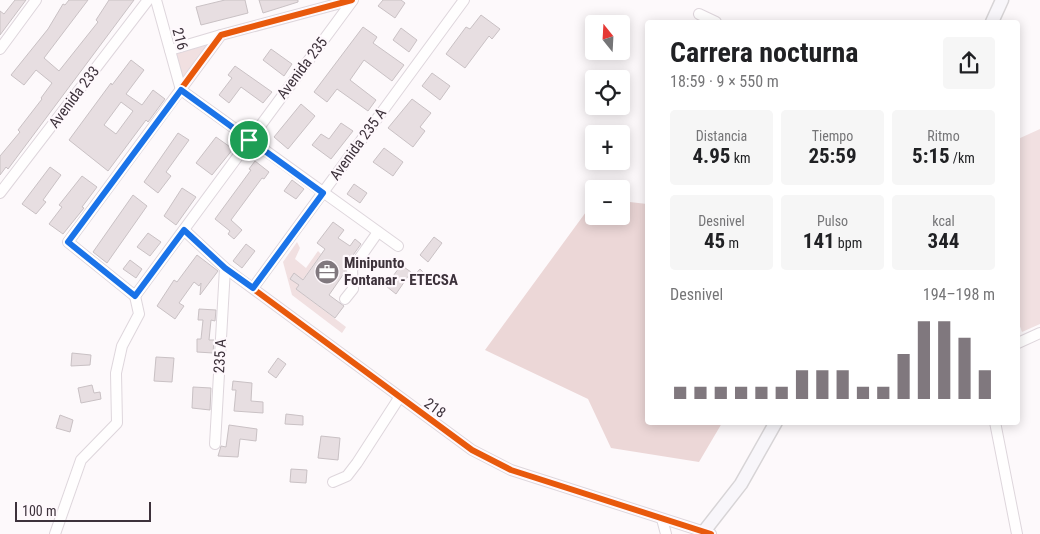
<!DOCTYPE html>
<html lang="es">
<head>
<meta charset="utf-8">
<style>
	:root { --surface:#fff; --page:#f6f6f6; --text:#202124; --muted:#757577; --accent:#80787e }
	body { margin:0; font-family:"Roboto Condensed",sans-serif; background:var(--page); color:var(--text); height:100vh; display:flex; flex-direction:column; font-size:19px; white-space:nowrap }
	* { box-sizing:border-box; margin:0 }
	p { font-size:16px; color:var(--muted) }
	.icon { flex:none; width:28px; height:28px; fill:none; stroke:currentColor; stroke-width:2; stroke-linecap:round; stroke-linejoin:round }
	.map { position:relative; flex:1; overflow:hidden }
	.side { position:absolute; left:645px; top:20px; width:375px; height:405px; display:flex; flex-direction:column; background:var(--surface); border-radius:5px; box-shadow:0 2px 12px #0003 }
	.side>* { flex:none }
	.needle { width:32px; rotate:342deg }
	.buttons { position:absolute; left:585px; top:15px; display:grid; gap:10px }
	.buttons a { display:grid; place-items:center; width:45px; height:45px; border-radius:5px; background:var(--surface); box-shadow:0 2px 12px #0003; font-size:25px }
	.scale { position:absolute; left:15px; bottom:12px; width:136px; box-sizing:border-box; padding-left:5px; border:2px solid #3d323b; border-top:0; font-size:14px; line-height:18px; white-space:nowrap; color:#3d323b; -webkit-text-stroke:4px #fef8fc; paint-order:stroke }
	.pin { position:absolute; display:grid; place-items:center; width:42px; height:42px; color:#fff; margin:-21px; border:2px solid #fff; border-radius:50%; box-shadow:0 1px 5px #0007 }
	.round { display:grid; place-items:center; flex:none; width:52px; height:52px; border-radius:5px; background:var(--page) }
	.overview { display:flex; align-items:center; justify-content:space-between; height:85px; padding:0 25px }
	h1 { font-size:28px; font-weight:700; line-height:38px }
	.stats { display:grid; grid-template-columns:repeat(3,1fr); gap:8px; height:85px; padding:5px 25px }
	.stats div { display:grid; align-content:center; border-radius:5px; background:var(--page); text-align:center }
	.stats b { font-size:21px; font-weight:700 }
	.stats small { font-size:14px; font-weight:400 }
	.stats p { font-size:14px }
	.chart { height:140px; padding:10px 25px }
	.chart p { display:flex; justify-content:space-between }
	.chart svg { width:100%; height:90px; margin-top:5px; stroke:var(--accent); stroke-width:6 }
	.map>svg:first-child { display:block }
</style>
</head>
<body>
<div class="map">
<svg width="1040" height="534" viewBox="0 0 1040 534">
	<rect width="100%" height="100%" fill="#fdf9fb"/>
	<!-- green -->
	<g fill="#f1e0e1">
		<path d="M207,45L182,79L175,54Z"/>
		<path d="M1040,129V324L1022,332L1018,321V139Z"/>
		<path d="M297,242L300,248L295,259L306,268L318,251L321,254L296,289L346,327L342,333L292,295L283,262Z"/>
	</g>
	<!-- forest -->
	<path fill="#ecd7d7" d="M594,201V216H621V201L647,204L648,422L722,423L699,462L611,448L588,399L485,350Z"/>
	<!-- building -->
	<g fill="#e7dee1" stroke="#c9c1c4" fill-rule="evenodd">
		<path d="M15,0H26L0,35V11L4,14Z"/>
		<path d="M69,0H88L44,58L59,71L98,22L96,20L109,0H134L8,169L6,167L0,175V156L20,132L18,130L42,99L41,98L52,83L36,70L24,85L11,75L48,29L63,4L65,5Z"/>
		<path d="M225,0H245L248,13L201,25L196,7Z"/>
		<path d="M259,0H298V2L263,13Z"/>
		<path d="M383,0H401L405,3L395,18L378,6Z"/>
		<path d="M481,15L500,29L492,39L489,36L465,68L446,54L466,27L470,29Z"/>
		<path d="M363,27L377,37L373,43L404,65L392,81L364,60L350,80L376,100L368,111L337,89L327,102L314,92Z"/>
		<path d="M401,28L417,40L409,52L393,40Z"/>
		<path d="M271,49L292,64L284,76L263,60Z"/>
		<path d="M131,60L144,70L126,94L142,105L153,90L165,99L148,122L146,120L108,171L69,140L111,83L112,85ZM121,102L133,111L116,134L104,125Z"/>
		<path d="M235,66L272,92L263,103L241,87L229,103L219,95L232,78L228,75Z"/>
		<path d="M432,73L450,86L440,100L422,86Z"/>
		<path d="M412,99L431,113L420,127L425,131L413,147L388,128Z"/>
		<path d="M301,104L315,116L288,149L274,137Z"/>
		<path d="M341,123L353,131L331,159L312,145L321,134L329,139Z"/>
		<path d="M178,133L189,140L166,172L171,176L158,193L144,182Z"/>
		<path d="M216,137L233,149L212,175L196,163Z"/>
		<path d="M384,148L403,162L393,176L373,162Z"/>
		<path d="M255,161L269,172L264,179L262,178L231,220L242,230L234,239L228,234L230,231L215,219L251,170L249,169Z"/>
		<path d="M50,167L61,175L43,200L46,202L36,214L22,204Z"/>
		<path d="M82,176L97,187L82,207L84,208L63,234L49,224L62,207L59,205Z"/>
		<path d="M292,180L304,189L296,199L284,191Z"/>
		<path d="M354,184L367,193L360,203L347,194Z"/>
		<path d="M182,188L196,197L176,225L164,216Z"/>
		<path d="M133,195L147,206L107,263L93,252Z"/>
		<path d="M333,222L344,230L338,238L350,246L355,239L361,244L346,265L345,272L329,295L344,306L335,318L296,289L299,285L290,279L294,273L303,280L325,249L317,243Z"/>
		<path d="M148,233L161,242L150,256L137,247Z"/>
		<path d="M434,237L442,243L428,262L420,255Z"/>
		<path d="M246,244L255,251L242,268L233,261Z"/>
		<path d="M197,255L218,271L200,295L201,283L199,286L194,282L179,303L184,306L175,319L157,306L174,280L177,282Z"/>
		<path d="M130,260L142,269L136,278L123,269Z"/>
		<path d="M401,265L411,272L396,294L386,286Z"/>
		<path d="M420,269L427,276L418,286L411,279Z"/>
		<path d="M199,309L216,310L215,321L211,320L209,340H214L213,353L197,352V339H201L203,320H198Z"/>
		<path d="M72,353L91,355L90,365L71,366Z"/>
		<path d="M156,357L174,358L172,382L154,381Z"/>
		<path d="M278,358L286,364L276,378L268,372Z"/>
		<path d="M233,381L252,383L251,401L263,402V413L234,411L236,390H232Z"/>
		<path d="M92,385L94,393L100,392L101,399L81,403L78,388Z"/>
		<path d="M193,387L211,388L210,410L192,408Z"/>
		<path d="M286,414L303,416V425L285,424Z"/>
		<path d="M60,415L73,420L70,432L56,428Z"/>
		<path d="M229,425L257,429L256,441L240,439L238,457L218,456L221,446L226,447Z"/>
		<path d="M321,436L340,438L338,460L318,458Z"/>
		<path d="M291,469L307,470L306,483L290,482Z"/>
	</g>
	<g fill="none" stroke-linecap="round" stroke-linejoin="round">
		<defs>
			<g id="minor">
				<path d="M156,0L181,90L398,246"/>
				<path d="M699,14L716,22"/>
				<path d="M0,49L36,0"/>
				<path d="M170,50L221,35"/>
				<path d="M0,193L148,0"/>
				<path d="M184,230L225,268L472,450L511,470L711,534"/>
				<path d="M253,288L464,0"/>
				<path d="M135,296L68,242L221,35L352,0"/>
				<path d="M135,296L353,0"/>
				<path d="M345,299L353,289L352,269L378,232"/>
				<path d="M1018,343L1040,333"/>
				<path d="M995,422L1017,534"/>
				<path d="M215,444L225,268"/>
				<path d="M333,482L347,476L357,463L399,398"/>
				<path d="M662,519L666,534"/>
				<path d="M55,534L81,460L117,423L116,373L122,346L139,314L135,296"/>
			</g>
			<g id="major">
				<path d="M992,22L1002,0"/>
				<path d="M702,534L741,484L776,422"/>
			</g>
		</defs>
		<!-- minor casing -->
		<use href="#minor" stroke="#ded6dc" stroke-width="12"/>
		<!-- major casing -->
		<use href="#major" stroke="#d7d4d6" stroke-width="15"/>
		<!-- minor -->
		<use href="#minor" stroke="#fffefe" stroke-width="10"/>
		<!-- major -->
		<use href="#major" stroke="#f8f6fa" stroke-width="12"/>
		<defs>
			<g id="cycleway">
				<path d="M184,230L225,268L472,450L511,470L711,534"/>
				<path d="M135,296L68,242L221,35L352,0"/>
			</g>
		</defs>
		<!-- cycleway casing -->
		<use href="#cycleway" stroke="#fef8fc" stroke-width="9"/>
		<!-- cycleway -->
		<use href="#cycleway" stroke="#e8590c" stroke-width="6"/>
	</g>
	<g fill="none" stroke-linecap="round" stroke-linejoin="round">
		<defs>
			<path id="route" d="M181,90L323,193L253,288L225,268L184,230L135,296L68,242Z"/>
		</defs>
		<!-- route casing -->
		<use href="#route" stroke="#fff" stroke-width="10"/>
		<!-- route -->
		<use href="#route" stroke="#1a73e8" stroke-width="6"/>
	</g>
	<!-- icons -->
	<defs>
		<symbol id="office-disc" viewBox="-11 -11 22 22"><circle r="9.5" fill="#80787e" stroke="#fef8fc"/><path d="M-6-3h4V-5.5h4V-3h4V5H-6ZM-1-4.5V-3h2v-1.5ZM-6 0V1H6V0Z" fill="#fff"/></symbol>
	</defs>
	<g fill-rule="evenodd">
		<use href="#office-disc" x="313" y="258" width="28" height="28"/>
	</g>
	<g text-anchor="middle" stroke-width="4.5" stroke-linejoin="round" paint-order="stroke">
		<!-- street labels -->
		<g font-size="15" fill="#3d323b" stroke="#fef8fc">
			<text transform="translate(180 39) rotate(75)" y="5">216</text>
			<text transform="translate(302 68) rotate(-53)" y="5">Avenida 235</text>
			<text transform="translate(74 97) rotate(-53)" y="5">Avenida 233</text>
			<text transform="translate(358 144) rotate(-54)" y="5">Avenida 235 A</text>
			<text transform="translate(220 356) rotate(-87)" y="5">235 A</text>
			<text transform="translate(435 408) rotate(36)" y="5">218</text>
		</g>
		<!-- poi labels -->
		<g font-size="15" font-weight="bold" fill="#3d323b" stroke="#fef8fc" text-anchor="start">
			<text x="344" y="268">Minipunto<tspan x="344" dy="17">Fontanar - ETECSA</tspan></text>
		</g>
	</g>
</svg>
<div class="buttons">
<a><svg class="needle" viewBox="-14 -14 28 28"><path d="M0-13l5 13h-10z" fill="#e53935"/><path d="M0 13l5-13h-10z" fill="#757577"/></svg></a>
<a><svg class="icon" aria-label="locate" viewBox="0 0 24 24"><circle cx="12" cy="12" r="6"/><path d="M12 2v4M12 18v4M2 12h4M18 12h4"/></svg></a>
<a>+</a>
<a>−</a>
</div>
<div class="scale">100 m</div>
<div class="pin" style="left:249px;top:140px;background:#1e9e55"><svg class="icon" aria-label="arrive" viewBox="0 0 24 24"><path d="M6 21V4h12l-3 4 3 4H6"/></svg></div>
<section class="side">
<div class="overview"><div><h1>Carrera nocturna</h1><p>18:59 · 9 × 550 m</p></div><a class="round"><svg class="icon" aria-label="share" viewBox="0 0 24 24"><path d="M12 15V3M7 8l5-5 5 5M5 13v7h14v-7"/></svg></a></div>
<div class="stats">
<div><p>Distancia</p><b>4.95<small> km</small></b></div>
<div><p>Tiempo</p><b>25:59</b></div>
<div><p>Ritmo</p><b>5:15<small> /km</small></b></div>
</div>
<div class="stats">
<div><p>Desnivel</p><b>45<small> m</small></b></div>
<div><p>Pulso</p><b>141<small> bpm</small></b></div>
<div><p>kcal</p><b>344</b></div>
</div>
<div class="chart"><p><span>Desnivel</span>194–198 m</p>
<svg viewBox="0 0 160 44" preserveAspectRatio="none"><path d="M5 44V38M15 44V38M25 44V38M35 44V38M45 44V38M55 44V38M65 44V30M75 44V30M85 44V30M95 44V38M105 44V38M115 44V22M125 44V6M135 44V6M145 44V14M155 44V30"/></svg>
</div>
</section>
</div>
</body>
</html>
